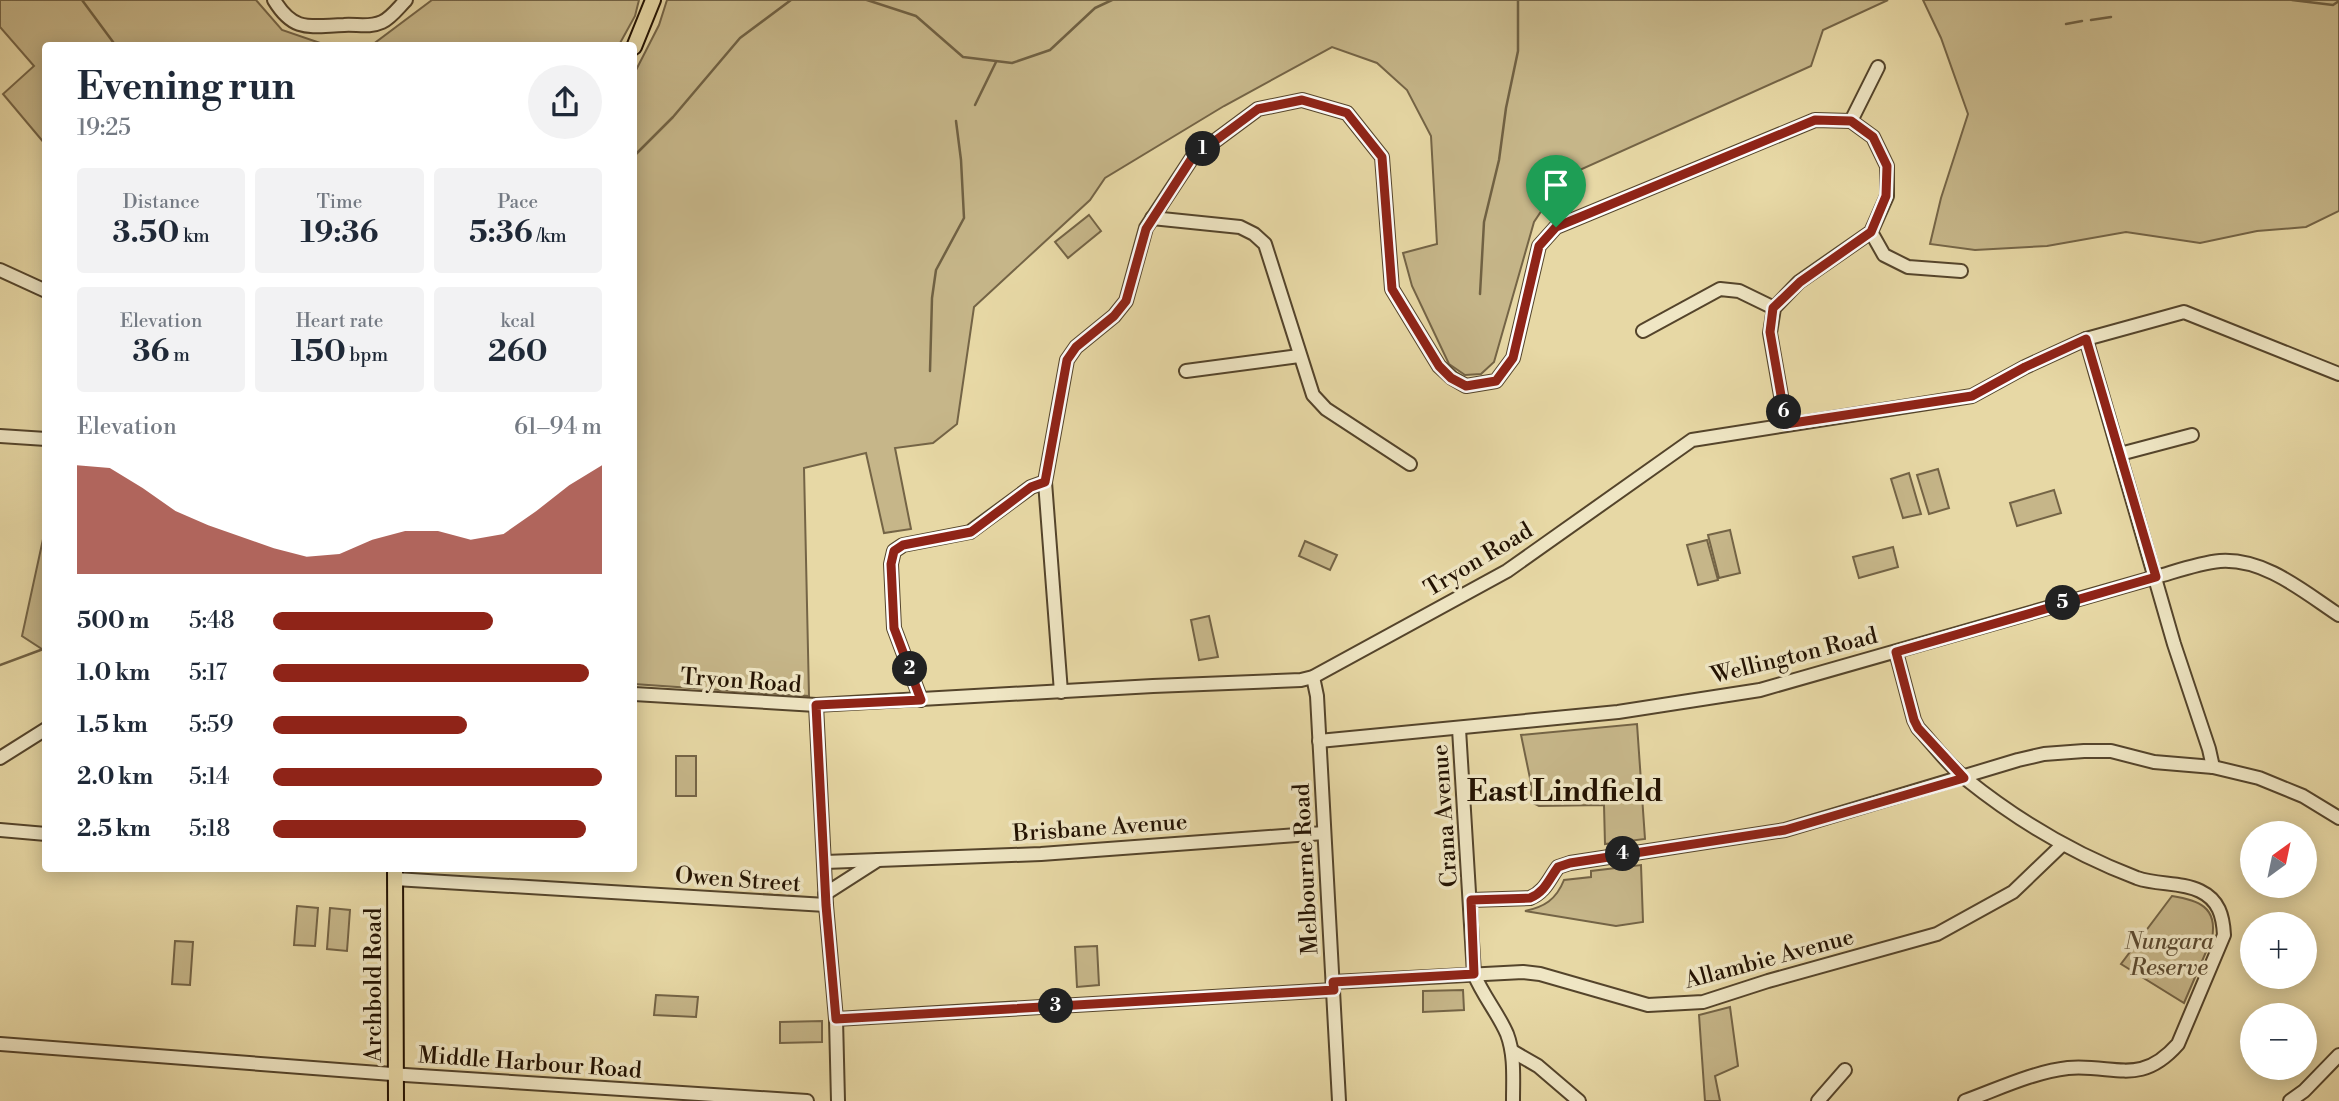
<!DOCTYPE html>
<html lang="en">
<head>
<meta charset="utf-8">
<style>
	:root { --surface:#fff; --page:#f2f2f3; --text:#1f2937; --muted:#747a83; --accent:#8f2418 }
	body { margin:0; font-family:"Libre Bodoni",serif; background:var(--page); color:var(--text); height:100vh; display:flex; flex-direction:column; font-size:26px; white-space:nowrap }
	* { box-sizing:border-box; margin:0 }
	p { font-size:23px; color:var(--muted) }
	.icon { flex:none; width:38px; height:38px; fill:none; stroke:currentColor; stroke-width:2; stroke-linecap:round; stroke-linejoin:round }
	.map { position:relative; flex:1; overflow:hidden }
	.drawer { position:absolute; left:42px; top:42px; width:595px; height:830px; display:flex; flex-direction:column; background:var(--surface); border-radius:7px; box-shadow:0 4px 18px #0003 }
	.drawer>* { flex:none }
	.needle { width:46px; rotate:33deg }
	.controls { position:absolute; left:2240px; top:821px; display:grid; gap:14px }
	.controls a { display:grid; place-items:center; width:77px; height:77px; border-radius:50%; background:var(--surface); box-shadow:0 4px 18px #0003; font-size:35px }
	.pin { position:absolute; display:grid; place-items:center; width:60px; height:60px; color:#fff; margin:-72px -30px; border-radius:50% 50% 50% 0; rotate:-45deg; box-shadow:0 0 7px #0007 }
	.pin .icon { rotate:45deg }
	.km { position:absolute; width:35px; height:35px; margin:-18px; border-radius:50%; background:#222; color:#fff; font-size:19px; line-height:35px; text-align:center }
	.round { display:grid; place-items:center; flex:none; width:74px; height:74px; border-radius:37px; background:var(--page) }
	.summary { display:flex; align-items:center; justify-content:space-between; height:119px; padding:0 35px }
	h1 { font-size:38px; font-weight:700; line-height:52px }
	.metrics { display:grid; grid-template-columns:repeat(3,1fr); gap:10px; height:119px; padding:7px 35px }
	.metrics div { display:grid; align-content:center; border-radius:7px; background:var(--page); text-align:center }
	.metrics b { font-size:30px; font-weight:700 }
	.metrics small { font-size:19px; font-weight:400 }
	.metrics p { font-size:19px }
	.chart { height:196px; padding:14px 35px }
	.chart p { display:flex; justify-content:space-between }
	.chart svg { width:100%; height:126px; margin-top:7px; fill:var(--accent); opacity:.7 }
	ul { padding:0 35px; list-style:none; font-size:23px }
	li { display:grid; grid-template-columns:112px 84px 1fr; align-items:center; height:52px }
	li i { height:18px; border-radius:9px; background:var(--accent) }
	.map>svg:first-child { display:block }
</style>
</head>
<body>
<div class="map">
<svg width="2339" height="1101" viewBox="0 0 2339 1101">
	<rect width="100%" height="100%" fill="#e7d8a5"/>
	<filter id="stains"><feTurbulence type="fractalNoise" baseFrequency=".00286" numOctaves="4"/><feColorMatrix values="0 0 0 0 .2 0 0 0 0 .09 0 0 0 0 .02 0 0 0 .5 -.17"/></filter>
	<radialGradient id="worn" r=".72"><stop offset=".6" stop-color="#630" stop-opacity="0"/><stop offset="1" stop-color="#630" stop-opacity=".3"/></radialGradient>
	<!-- green -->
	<g fill="#c6b689" stroke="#746446" stroke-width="2">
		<path d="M0,0H256L282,30L326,45L46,46L45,144L3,94L34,66L0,27Z"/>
		<path d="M432,0H639L635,16L619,45H372Z"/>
		<path d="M667,0H1888L1823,30L1811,66L1564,177L1534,222L1494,362L1481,374L1465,375L1449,364L1412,286L1403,253L1437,244L1431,136L1407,90L1377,63L1332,47L1224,106L1105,178L1090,200L974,307L957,424L933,443L895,448L911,529L884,533L866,453L804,468L809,696L634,684V74L659,25Z"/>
		<path d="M1923,0H2339V211L2306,227L2257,231L2200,243L2126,232L2047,246L1975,250L1930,244L1941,198L1968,114L1941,38Z"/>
		<path d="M1089,215L1101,231L1068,258L1055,242Z"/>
		<path d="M1938,469L1949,508L1929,514L1917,475Z"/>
		<path d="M1909,473L1921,514L1903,518L1891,479Z"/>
		<path d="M2054,490L2061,513L2017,526L2010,503Z"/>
		<path d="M45,530L46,651H45L22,636Z"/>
		<path d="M1730,530L1740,573L1719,578L1708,535Z"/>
		<path d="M1707,540L1718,580L1698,585L1687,545Z"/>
		<path d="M1305,541L1337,555L1330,570L1299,556Z"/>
		<path d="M1893,547L1898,567L1859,578L1853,557Z"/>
		<path d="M1209,616L1218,657L1199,660L1191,620Z"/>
		<path d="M1637,724L1645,839L1605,844L1604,805L1539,806L1531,802V783L1521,735Z"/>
		<rect x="676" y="756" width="20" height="40"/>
		<path d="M1641,865L1643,922L1616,926L1525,911C1544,907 1556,900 1564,880L1591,877V871Z"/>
		<path d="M2172,896C2198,900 2218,907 2212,938L2184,1003L2121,964Z"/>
		<path d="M297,906L318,908L315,946L294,945Z"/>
		<path d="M330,908L350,910L347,951L327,949Z"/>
		<path d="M175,941L193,942L190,985L172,984Z"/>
		<path d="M1097,946L1099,985L1077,987L1075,947Z"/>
		<path d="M1463,990L1464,1010L1423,1012V991Z"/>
		<path d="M656,995L698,997L696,1017L654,1015Z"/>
		<path d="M1730,1007L1738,1066L1715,1076L1720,1101H1705L1699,1015Z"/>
		<path d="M822,1021V1042L780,1043V1022Z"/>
	</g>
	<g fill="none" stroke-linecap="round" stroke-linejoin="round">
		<!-- stream -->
		<g stroke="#706143" stroke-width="2.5">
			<path d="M82,0L116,46"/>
			<path d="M867,0L916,16L963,57L1012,63L1050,50L1095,8L1112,0"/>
			<path d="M2292,0L2333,5L2339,1"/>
			<path d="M2091,20L2111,17"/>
			<path d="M2066,24L2082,21"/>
			<path d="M975,105L996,62"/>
			<path d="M634,156L673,117L740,38L791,0"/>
			<path d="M1480,294L1484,222L1499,160L1506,108L1518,51V0"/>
			<path d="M930,371L932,298L936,270L964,218L961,160L956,121"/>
			<path d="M0,665L46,648"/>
		</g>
		<defs>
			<g id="minor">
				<path d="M274,0C294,33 310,26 344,25C357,24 369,28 382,22C391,18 399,7 406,0"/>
				<path d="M1851,121L1878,67"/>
				<path d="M1152,218L1240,227L1254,234L1265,244L1313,395L1326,409L1410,464"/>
				<path d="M1871,232L1884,255L1908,267L1961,271"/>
				<path d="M0,270L46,291"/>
				<path d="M1643,331L1720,289L1739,291L1774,308"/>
				<path d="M2086,339L2174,644L2209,749L2213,767"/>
				<path d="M1186,371L1299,356"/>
				<path d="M0,436L46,439"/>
				<path d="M2120,454L2192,435"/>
				<path d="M1896,652L1914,720L1918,728C1934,745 1948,765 1966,779C2017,820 2076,855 2137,878C2157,885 2182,882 2200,891C2219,900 2223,916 2224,935L2178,1044C2140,1087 2115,1064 2068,1068C2033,1072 1998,1089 1965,1101"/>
				<path d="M1313,677L1317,696L1339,1101"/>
				<path d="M1061,692L1045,482L1067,360L1076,347L1114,316L1126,301L1146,228L1192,158L1258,109L1302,100L1347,113L1382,157L1392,289L1439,366L1452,378L1466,386L1496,381L1513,358L1539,246L1556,227L1815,120L1851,121L1873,137L1887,166V196L1871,232L1799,282L1774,308L1770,333L1786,424"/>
				<path d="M634,694L816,705L1153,686L1301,680L1313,677L1507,571L1692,440L1972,396L2025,367L2086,339L2184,312L2339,374"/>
				<path d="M921,700L894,628L891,564L894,551L903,545L970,532L1031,487L1045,482"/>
				<path d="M816,705L826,905L836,1019L838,1101"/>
				<path d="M1459,729L1474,974C1483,996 1498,1013 1507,1034C1515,1055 1513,1079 1513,1101"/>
				<path d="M1319,741L1618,712L1760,690L2156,577C2177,571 2199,563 2220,561C2265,558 2304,592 2339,615"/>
				<path d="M0,758L46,729"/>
				<path d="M0,830L46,834"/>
				<path d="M825,862L1041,854L1324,833"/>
				<path d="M395,879L826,905"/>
				<path d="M825,894L878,860"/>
				<path d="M1471,900L1530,898C1545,892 1549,879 1558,867L1570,863L1785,830L2018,760L2044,754L2084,751H2111L2154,762L2213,767L2259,778L2303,796L2339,818"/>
				<path d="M1333,982L1523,972L1540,974L1648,1005L1703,1002L1768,981L1937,934L2013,892L2062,845"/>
				<path d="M836,1019L1333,990"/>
				<path d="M0,1044L405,1075L807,1101"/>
				<path d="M1512,1051L1538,1066L1579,1101"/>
				<path d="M1818,1101L1845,1070"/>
				<path d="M2290,1101L2304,1091L2339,1055"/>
			</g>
			<g id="major">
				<path d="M634,47L653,0"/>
				<path d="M395,868L396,1101"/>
			</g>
		</defs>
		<!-- minor casing -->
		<use href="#minor" stroke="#54442b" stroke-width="16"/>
		<!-- major casing -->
		<use href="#major" stroke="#231202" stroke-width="18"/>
		<!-- minor -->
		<use href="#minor" stroke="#efe6c4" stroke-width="12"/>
		<!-- major -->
		<use href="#major" stroke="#e7d8a5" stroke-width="14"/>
	</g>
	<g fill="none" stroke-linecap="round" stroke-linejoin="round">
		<defs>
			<path id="route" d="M1302,100L1347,113L1382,157L1392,289L1439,366L1451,378L1466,386L1496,381L1513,358L1539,246L1556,227L1815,120L1851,121L1873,137L1887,166L1886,196L1871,232L1800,282L1773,308L1770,332L1786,424L1972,396L2025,367L2086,339L2156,577L1896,652L1914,720L1918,728L1964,778L1785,830L1570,863L1558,867C1549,879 1545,892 1530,898L1471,900L1474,974L1333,982L1334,990L836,1019L826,905L816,705L921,700L894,628L891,564L894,551L903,545L971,532L1031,487L1045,482L1067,360L1076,347L1114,316L1126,301L1146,229L1192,158L1258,109Z"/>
		</defs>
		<!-- route casing -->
		<use href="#route" stroke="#fff" stroke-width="14"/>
		<!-- route -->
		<use href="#route" stroke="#8f2418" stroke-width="9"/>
	</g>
	<g text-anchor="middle" stroke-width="7" stroke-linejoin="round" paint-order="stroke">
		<!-- street labels -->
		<g font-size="23" fill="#231202" stroke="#efe6c4">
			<text transform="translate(1478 559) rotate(-31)" y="8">Tryon Road</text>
			<text transform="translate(1794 655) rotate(-14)" y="8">Wellington Road</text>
			<text transform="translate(741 680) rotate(4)" y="8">Tryon Road</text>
			<text transform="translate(1444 816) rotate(-94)" y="8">Crana Avenue</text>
			<text transform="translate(1100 827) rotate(-4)" y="8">Brisbane Avenue</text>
			<text transform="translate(1305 869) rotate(-93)" y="8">Melbourne Road</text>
			<text transform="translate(738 879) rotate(4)" y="8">Owen Street</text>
			<text transform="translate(1769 958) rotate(-15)" y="8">Allambie Avenue</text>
			<text transform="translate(373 985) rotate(-90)" y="8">Archbold Road</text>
			<text transform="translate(530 1062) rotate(4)" y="8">Middle Harbour Road</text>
		</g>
		<!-- park labels -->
		<g font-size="23" font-style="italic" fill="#5c4b31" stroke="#efe6c4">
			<text x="2169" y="949">Nungara<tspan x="2169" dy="26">Reserve</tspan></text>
		</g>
		<!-- district labels -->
		<g font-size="30" font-weight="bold" fill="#231202" stroke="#efe6c4">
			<text x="1565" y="801">East Lindfield</text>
		</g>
	</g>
	<rect width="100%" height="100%" filter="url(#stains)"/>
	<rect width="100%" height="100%" fill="url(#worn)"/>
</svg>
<div class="controls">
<a><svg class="needle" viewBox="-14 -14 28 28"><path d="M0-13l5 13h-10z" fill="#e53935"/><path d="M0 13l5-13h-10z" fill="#747a83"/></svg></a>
<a>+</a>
<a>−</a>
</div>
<div class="pin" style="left:1556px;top:227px;background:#1e9e55"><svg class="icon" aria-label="arrive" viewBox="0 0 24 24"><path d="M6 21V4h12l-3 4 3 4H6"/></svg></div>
<b class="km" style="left:1203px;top:149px">1</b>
<b class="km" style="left:910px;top:669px">2</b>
<b class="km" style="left:1056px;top:1006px">3</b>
<b class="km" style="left:1623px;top:854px">4</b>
<b class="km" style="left:2063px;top:603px">5</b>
<b class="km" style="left:1784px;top:412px">6</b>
<section class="drawer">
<div class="summary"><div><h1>Evening run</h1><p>19:25</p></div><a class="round"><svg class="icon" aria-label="share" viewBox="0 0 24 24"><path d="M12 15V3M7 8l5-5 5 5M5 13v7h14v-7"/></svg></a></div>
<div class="metrics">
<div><p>Distance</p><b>3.50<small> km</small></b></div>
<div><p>Time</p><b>19:36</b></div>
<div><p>Pace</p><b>5:36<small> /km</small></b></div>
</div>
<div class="metrics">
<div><p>Elevation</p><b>36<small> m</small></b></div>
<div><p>Heart rate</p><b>150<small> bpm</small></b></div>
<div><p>kcal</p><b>260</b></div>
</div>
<div class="chart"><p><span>Elevation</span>61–94 m</p>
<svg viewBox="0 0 160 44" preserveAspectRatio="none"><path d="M0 44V6L10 7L20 14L30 22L40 27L50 31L60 35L70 38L80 37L90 32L100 29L110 29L120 32L130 30L140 22L150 13L160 6V44z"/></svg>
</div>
<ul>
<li><b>500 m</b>5:48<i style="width:67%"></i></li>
<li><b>1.0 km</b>5:17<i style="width:96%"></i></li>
<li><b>1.5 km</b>5:59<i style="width:59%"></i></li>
<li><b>2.0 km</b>5:14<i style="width:100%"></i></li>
<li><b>2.5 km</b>5:18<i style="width:95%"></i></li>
</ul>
</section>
</div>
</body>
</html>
